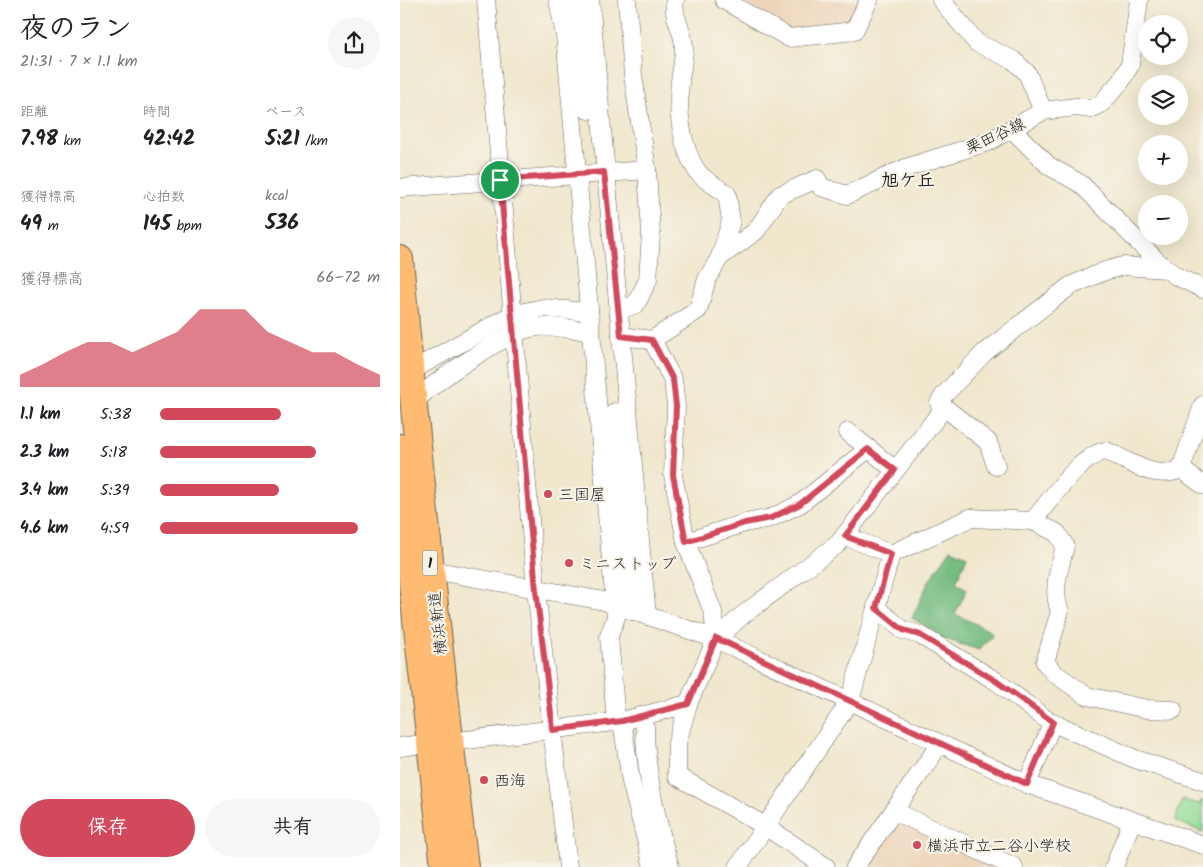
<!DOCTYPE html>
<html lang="ja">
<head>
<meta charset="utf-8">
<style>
	:root { --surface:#fff; --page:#f6f6f6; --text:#202124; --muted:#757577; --accent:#d1495b }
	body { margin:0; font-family:Kalam,"Klee One",sans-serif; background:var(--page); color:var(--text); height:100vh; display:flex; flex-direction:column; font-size:19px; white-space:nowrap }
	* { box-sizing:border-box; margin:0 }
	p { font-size:16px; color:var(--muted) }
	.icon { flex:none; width:28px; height:28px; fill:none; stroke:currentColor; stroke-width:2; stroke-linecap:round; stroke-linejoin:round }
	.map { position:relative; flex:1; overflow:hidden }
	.panel { display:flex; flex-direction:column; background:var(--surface); width:400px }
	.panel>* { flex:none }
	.controls { position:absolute; left:738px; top:15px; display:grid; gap:10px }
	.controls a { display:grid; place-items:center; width:50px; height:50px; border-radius:50%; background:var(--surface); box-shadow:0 5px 20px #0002; font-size:25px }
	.pin { position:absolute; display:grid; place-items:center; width:42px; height:42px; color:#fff; margin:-21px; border:2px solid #fff; border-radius:50%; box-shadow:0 1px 5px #0007 }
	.round { display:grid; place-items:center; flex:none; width:52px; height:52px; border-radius:26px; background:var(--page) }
	.headline { display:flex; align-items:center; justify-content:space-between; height:85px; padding:0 20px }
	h1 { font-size:28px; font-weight:700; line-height:38px }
	.figures { display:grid; grid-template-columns:repeat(3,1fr); gap:8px; height:85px; padding:5px 20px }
	.figures div { display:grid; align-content:center }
	.figures b { font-size:21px; font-weight:700 }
	.figures small { font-size:14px; font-weight:400 }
	.figures p { font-size:14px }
	.chart { height:140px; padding:10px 20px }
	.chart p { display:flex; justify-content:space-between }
	.chart svg { width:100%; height:90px; margin-top:5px; fill:var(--accent); opacity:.7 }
	.button { display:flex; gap:10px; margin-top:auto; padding:10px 20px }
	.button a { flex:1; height:58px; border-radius:30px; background:var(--accent); color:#fff; font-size:20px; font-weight:700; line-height:58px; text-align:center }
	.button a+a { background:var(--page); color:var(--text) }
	ul { padding:0 20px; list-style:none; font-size:16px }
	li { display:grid; grid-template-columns:80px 60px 1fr; align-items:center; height:38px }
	li i { height:12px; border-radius:6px; background:var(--accent) }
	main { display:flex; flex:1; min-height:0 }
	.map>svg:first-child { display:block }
</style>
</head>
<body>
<main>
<section class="panel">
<div class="headline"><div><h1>夜のラン</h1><p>21:31 · 7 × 1.1 km</p></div><a class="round"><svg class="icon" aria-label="share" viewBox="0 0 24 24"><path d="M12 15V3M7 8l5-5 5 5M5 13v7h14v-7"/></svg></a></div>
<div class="figures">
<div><p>距離</p><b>7.98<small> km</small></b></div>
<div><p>時間</p><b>42:42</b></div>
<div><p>ペース</p><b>5:21<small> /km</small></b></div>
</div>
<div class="figures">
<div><p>獲得標高</p><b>49<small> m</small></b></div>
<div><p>心拍数</p><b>145<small> bpm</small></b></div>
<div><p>kcal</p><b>536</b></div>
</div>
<div class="chart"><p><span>獲得標高</span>66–72 m</p>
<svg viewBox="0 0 160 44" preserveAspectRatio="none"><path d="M0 44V38L10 33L20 27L30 22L40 22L50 27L60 22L70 17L80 6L90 6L100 6L110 17L120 22L130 27L140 27L150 33L160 38V44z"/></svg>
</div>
<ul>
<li><b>1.1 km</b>5:38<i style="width:55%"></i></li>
<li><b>2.3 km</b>5:18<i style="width:71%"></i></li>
<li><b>3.4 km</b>5:39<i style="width:54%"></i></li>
<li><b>4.6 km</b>4:59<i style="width:90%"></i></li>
</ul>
<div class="button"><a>保存</a><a>共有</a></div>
</section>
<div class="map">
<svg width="803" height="867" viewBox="0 0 803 867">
	<rect width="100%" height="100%" fill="#f7f3e8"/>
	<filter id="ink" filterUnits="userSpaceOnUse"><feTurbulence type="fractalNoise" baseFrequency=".02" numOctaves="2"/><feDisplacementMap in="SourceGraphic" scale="10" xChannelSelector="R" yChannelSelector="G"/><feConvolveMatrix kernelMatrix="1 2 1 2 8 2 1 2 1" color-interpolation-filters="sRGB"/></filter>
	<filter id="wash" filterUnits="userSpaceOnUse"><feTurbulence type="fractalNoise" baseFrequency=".0096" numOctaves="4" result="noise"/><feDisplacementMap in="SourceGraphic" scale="20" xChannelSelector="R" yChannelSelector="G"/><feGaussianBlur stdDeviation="1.12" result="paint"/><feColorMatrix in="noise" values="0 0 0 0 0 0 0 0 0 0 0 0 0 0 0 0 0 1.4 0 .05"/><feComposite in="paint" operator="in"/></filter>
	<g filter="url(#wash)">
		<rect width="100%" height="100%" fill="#f0e7cd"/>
		<!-- built -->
		<g fill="#eed6bb">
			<path d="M339,0H466L448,28L392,34Z"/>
			<path d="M502,822L599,867H467L497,823Z"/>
		</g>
		<!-- green -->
		<path fill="#92dd99" stroke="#577c5a" d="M782,799L798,804L803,800V832L775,821Z"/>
		<!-- forest -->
		<path fill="#75bc81" stroke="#486c4e" d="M551,549L567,556L556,583L567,589L555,614L590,631L592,635L579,650L539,637L532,630L512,618L529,581Z"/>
	</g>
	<g filter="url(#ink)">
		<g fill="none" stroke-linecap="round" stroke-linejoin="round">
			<defs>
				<g id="minor">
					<path d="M86,0L136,590L168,867"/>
					<path d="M158,0L165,35L216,617L209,636L216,722"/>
					<path d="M175,0L188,110"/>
					<path d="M190,0L247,616"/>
					<path d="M275,0C272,19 284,29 284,48C284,59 281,71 280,82C277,110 281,147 297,171C303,180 319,188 327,194L331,221L320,257"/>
					<path d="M324,0L389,38L454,31L469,0"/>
					<path d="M541,0L577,43L613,60L627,73L643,111"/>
					<path d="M612,129L649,166L681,184L760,264L776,276L803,289"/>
					<path d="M0,188L247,170"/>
					<path d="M218,311L236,304L248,280L251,234L247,170L233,75L227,0"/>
					<path d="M221,336L252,340L298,310L307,279L320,257L356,231L380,195L417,179L421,187L447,195L508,167L588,142L643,111L676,107L691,109L701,104L721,81L730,65L739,0"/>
					<path d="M252,340L273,380L276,406L273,475L286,542L313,612L316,639"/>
					<path d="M9,372L111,315L143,308L189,312"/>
					<path d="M15,401C37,380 108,330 136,327C153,325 173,330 190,331"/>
					<path d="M215,412L232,611"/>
					<path d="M448,432L495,470"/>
					<path d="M596,466L588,442L539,403L544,395L585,352L670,286L705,271L723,266L766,269"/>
					<path d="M781,469L803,485"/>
					<path d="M633,521L657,533L665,546C660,567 651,590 660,611L645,662L654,673L687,696L747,709L773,710"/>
					<path d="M445,536L491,554L570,518L633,521C649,502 681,454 706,451C732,462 753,481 781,469L803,405"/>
					<path d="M286,542L345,523L371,518L400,504L468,449"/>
					<path d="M20,568L204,601L316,639L627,784L803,845"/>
					<path d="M476,608L503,630L520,635L596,681L647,720L735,759L803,781"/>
					<path d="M222,721L231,782L253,867"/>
					<path d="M245,727C245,773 257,822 270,867"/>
					<path d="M50,742L222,721L288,704"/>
					<path d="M0,747L30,743"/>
					<path d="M627,784L653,722"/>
					<path d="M494,811L614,867"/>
					<path d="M338,867L450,701L491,554"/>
					<path d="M426,867L365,826L277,776V743L288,704L316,639L344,614L438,544L544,408"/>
					<path d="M455,867L540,744"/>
					<path d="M714,867L732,821"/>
				</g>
				<g id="highway">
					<path d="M0,259C18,462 41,665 65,867"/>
					<path d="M0,447L10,566L44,867"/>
				</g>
			</defs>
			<!-- minor casing -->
			<use href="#minor" stroke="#66635a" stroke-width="19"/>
			<!-- highway casing -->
			<use href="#highway" stroke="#66635a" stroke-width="28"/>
			<!-- minor -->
			<use href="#minor" stroke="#fff" stroke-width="18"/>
			<!-- highway -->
			<use href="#highway" stroke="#ffbb71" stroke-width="26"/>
		</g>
	</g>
	<g fill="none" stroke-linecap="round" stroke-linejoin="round" filter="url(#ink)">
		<defs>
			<path id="route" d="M204,172L221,336L252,340L273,380L276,406L273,475L286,542L345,523L371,518L400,504L468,449L495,470L445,536L491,554L476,608L503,630L520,635L596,681L653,722L627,784L316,638L288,704L222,721L153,730L136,590L100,180Z"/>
		</defs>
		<!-- route casing -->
		<use href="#route" stroke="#fff" stroke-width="10"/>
		<!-- route -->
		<use href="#route" stroke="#d1495b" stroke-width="6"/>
	</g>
	<!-- markers -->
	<g fill="#d1495b" stroke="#f7f3e8" stroke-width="2">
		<circle cx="148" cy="494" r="5"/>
		<circle cx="169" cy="563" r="5"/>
		<circle cx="84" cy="780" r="5"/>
		<circle cx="517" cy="845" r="5"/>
	</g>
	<g text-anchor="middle" stroke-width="4.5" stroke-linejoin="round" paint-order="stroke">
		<!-- shield labels -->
		<rect fill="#f7f3e8" stroke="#5e5c59" stroke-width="1" x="22.5" y="550.5" width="15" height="25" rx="4"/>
		<g font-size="15" font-weight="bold" fill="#1c1c1c">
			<text x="30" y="568">1</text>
		</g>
		<!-- street labels -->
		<g font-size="16" fill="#1c1c1c" stroke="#f7f3e8">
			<text transform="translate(595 135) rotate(-25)" y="6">栗田谷線</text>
			<text transform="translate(37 623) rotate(-96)" y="6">横浜新道</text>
		</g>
		<!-- poi labels -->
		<g font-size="16" fill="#1c1c1c" stroke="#f7f3e8" text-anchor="start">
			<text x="158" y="500">三国屋</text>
			<text x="179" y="569">ミニストップ</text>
			<text x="94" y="786">西海</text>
			<text x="527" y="851">横浜市立二谷小学校</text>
		</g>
		<!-- neighbourhood labels -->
		<g font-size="18" font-weight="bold" fill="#1c1c1c" stroke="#f7f3e8">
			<text x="508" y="186">旭ケ丘</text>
		</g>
	</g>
</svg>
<div class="controls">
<a><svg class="icon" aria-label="locate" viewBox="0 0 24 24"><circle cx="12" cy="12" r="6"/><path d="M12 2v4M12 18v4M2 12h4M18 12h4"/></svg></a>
<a><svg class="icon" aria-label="layers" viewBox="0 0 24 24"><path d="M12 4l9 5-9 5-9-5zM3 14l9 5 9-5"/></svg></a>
<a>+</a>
<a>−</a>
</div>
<div class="pin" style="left:100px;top:180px;background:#1e9e55"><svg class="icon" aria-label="arrive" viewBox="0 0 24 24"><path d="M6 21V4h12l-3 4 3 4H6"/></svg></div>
</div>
</main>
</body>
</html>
